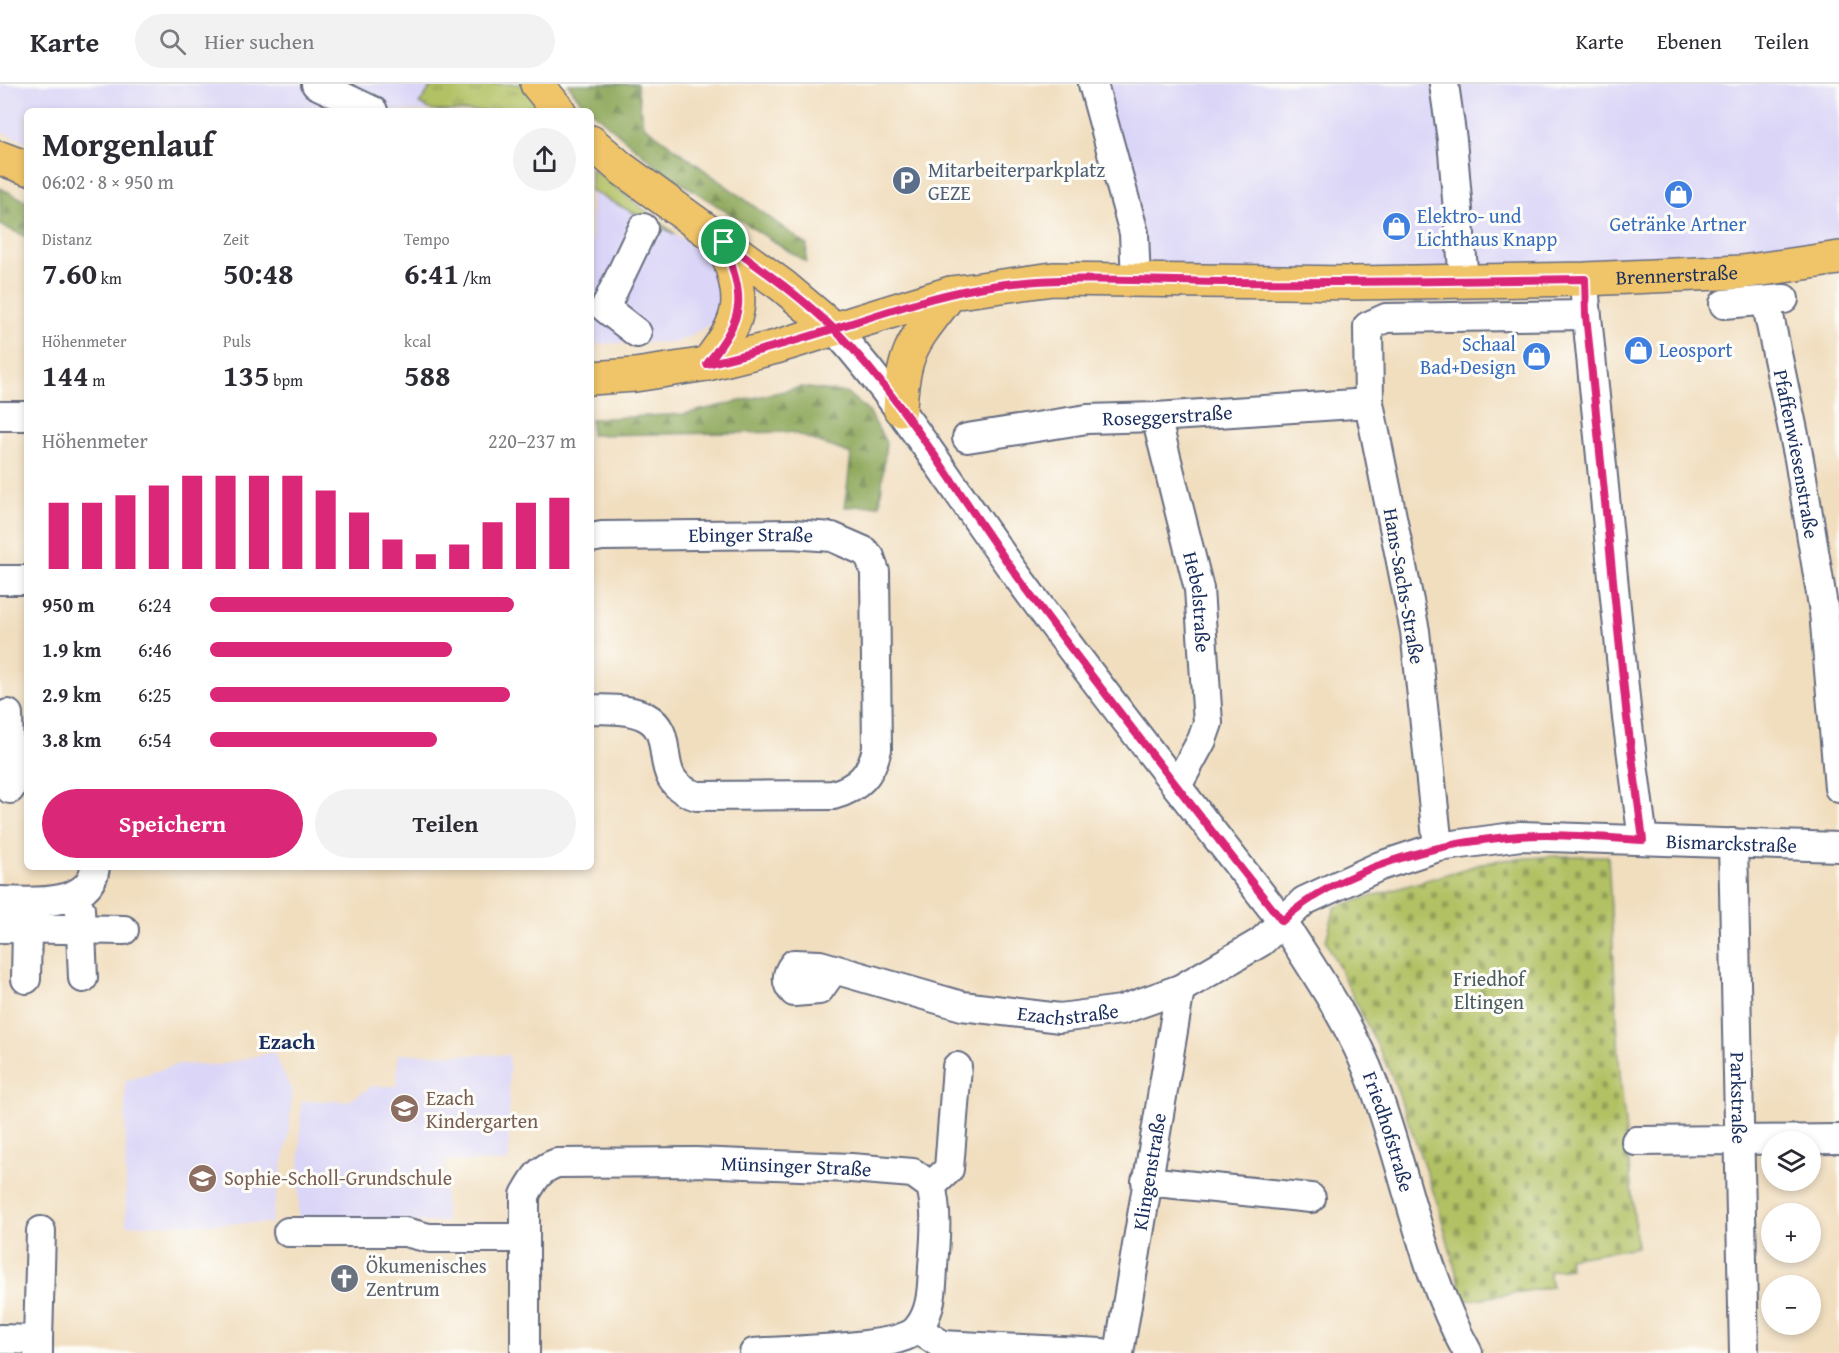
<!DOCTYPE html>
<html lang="de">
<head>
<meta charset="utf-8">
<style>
	:root { --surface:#fff; --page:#f2f2f3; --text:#2b2b33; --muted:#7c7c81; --line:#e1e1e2; --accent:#db2777 }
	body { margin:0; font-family:"Gentium Book Plus",serif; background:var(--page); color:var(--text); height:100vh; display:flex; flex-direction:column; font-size:22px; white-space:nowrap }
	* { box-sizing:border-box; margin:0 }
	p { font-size:20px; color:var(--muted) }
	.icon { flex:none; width:33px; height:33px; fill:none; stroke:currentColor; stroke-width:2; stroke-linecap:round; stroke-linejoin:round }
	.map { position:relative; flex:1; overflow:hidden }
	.panel { position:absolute; left:24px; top:24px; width:570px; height:762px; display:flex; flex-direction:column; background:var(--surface); border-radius:9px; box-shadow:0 3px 9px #0003 }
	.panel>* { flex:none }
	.fabs { position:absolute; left:1761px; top:1047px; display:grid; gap:12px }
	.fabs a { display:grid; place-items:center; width:60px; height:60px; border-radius:50%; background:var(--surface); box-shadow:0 3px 9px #0003; font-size:30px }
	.pin { position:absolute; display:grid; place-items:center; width:51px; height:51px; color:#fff; margin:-26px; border:3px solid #fff; border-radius:50%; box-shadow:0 2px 6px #0007 }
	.round { display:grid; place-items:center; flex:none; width:63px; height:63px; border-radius:32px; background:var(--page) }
	.overview { display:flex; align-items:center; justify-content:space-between; height:102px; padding:0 18px }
	h1 { font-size:33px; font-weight:700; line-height:45px }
	.stats { display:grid; grid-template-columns:repeat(3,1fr); gap:9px; height:102px; padding:6px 18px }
	.stats div { display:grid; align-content:center }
	.stats b { font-size:30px; font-weight:700 }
	.stats small { font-size:16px; font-weight:400 }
	.stats p { font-size:16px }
	.chart { height:168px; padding:12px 18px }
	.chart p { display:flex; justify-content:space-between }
	.chart svg { width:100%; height:108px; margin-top:6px; stroke:var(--accent); stroke-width:6 }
	.primary-button { display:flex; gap:12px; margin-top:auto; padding:12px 18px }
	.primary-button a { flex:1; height:69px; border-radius:36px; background:var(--accent); color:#fff; font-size:24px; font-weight:700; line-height:69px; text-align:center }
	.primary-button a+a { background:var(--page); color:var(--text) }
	ul { padding:0 18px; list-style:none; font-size:20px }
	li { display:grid; grid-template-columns:96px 72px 1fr; align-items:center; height:45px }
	li i { height:15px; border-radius:8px; background:var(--accent) }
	header { display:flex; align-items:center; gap:36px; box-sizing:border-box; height:84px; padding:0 30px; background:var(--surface); border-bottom:2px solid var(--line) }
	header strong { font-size:28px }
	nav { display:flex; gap:33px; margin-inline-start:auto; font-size:21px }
	.search { width:420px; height:54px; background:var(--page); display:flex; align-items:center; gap:15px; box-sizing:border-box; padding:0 21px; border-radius:33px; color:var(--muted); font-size:22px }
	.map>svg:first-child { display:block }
</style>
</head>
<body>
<header>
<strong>Karte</strong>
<div class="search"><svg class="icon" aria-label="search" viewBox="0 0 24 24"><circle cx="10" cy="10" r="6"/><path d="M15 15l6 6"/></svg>Hier suchen</div>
<nav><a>Karte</a><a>Ebenen</a><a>Teilen</a></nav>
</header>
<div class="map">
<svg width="1839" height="1269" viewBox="0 0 1839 1269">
	<defs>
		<pattern id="grass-tufts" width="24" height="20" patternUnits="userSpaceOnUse" patternTransform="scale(1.5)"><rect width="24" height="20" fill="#b2c164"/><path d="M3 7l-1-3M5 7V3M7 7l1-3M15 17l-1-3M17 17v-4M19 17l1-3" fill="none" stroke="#909d56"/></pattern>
		<pattern id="forest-firs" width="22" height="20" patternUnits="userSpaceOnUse" patternTransform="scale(1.5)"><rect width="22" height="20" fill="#8da75a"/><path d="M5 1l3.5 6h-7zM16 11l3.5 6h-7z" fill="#72884e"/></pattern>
		<pattern id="cemetery-stones" width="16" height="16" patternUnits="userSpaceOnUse" patternTransform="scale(1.5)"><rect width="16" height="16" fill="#b2c164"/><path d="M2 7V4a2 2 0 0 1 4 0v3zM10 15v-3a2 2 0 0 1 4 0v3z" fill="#909d56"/></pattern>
	</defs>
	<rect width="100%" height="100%" fill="#fdfcf7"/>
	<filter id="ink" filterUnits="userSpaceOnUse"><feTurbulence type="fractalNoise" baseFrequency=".0167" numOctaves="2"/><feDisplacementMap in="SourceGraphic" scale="12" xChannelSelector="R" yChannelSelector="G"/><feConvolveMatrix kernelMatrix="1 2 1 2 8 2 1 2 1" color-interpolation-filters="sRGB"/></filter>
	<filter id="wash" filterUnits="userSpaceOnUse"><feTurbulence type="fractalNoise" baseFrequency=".008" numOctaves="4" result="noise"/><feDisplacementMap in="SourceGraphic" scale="24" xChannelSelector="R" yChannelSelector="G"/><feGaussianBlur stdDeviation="1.35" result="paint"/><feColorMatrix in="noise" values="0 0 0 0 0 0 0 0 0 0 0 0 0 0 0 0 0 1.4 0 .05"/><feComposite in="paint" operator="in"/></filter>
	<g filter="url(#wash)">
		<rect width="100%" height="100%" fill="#f1debf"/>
		<!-- built -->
		<g fill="#dbd6f7">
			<path d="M0,0H433L419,20L433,27H27V58L0,48Z"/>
			<path d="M1093,0H1839V174L1136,198Z"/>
			<path d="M591,107L675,150L713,176L727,195L724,215L715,238L678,258L591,260Z"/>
			<path d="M273,968L292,1007L289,1048L271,1139L126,1141L125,997L178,980L220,981Z"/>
			<path d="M398,970L509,971V1078L445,1077V1138L298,1139L301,1017H349L373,1002H397Z"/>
		</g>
		<!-- grass -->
		<g fill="url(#grass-tufts)" stroke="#667861" stroke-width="1.5">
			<path d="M433,0H523L540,27H433L419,20Z"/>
			<path d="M591,84L675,150L591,107Z"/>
		</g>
		<!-- forest -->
		<g fill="url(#forest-firs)" stroke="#546b5c" stroke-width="1.5">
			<path d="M568,0H637L643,41L807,161L806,178L661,86L581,18Z"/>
			<path d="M0,104L27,117V153L0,141Z"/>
			<path d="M801,303L847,309L870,329L886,359L880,421L845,423L851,370L791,348L591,351V335L684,330Z"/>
		</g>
		<!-- cemetery -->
		<path fill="url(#cemetery-stones)" stroke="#667861" stroke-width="1.5" d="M1554,772H1608L1620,989L1637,1163L1568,1174L1570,1184L1549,1187L1552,1203L1464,1217L1438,1121L1393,994L1326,857L1335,823L1491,777Z"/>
	</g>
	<g filter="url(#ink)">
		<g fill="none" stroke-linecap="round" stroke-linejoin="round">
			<defs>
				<g id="minor">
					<path d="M316,0L373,27"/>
					<path d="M1093,0L1134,149L1136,198"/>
					<path d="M1444,0L1452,56L1464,197"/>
					<path d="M1585,212L1627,634L1643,756"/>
					<path id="s1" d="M1766,217L1799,375L1824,528L1839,704"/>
					<path d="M1724,220L1784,215"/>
					<path id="s2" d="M834,245C904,323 958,411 1020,496C1104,611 1194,724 1282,837C1315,888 1352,942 1373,999C1407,1088 1421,1185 1468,1269"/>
					<path d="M637,249L605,224L643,144"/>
					<path d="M0,332H27"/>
					<path id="s3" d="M1156,333L1199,505L1208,639L1202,656L1177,702"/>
					<path id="s4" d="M967,354L1087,335L1156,333L1369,319"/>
					<path id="s5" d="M591,454L602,452L792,450L832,453L864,467L870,473L875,488L877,665C871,690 859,704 833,711L697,712C647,697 680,651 646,633C629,624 609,626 591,625"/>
					<path d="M0,496H27"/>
					<path d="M8,630L10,705"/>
					<path id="s6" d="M1733,759L1744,1269"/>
					<path d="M1438,763L1415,547L1369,319L1368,242L1386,234L1586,231"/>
					<path d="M0,817C29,818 91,824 95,783"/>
					<path d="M80,825L83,894"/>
					<path d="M0,844L124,846"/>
					<path id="s7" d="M834,885L819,906L794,908C785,899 786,890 794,880L820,881L962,922L1060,934L1121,926L1180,905L1261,858L1304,817L1380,782L1438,763L1521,752L1839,763"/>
					<path d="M26,895L27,844"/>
					<path d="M1636,1057L1839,1055"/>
					<path d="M1146,1097L1311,1114"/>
					<path d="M931,1102L949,1085L957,983"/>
					<path d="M288,1148H405L429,1154H524"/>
					<path d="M918,1245L942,1261L1102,1269"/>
					<path d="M0,1255L38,1256V1269"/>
					<path d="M38,1256L41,1147"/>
					<path id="s8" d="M525,1269V1111C534,1095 539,1085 557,1079L695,1078L851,1084L913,1089L931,1102C938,1130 935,1155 933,1183C932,1204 932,1227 918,1244C901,1266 785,1266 754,1269"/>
					<path id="s9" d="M1119,1269L1180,905"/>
				</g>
				<g id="major">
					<path d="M537,0L559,27"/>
					<path d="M591,58L621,84L783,202L834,245"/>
					<path d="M0,74L27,84"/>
					<path d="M707,280C747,229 743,217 724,158"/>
					<path id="s10" d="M591,294L635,291L707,280L776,263L951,209L1053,195L1354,199L1585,195L1742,188L1839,174"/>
					<path d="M900,325C903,264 915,256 951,209"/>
				</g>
			</defs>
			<!-- minor casing -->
			<use href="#minor" stroke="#666c80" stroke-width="32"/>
			<!-- major casing -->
			<use href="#major" stroke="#666c80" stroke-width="36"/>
			<!-- minor -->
			<use href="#minor" stroke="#fff" stroke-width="28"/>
			<!-- major -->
			<use href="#major" stroke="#f0c469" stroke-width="33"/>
		</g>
	</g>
	<g fill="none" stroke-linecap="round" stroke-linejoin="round" filter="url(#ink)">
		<defs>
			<path id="route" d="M724,158C761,185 801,212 834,245C907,319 959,412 1020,496C1104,611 1194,724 1282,837C1341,783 1440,758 1519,752C1560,749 1603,754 1643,756L1627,634L1586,231L1585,195C1468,197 1352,199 1235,198C1154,198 1072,190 991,202C940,209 891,227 842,242C797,257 752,269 707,280C747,229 744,217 724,158"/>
		</defs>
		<!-- route casing -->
		<use href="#route" stroke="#fff" stroke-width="12"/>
		<!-- route -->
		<use href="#route" stroke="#db2777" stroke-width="8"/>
	</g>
	<!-- icons -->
	<defs>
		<symbol id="parking-disc" viewBox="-11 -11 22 22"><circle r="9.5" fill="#5c6f8a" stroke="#fdfcf7"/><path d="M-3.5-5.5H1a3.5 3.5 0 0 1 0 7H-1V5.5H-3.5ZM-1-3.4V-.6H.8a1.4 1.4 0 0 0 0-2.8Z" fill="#fff"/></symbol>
		<symbol id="shop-disc" viewBox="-11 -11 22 22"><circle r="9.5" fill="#3f7fe0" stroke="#fdfcf7"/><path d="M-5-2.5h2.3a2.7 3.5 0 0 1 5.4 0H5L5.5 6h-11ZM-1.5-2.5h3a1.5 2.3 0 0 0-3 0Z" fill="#fff"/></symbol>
		<symbol id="school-disc" viewBox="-11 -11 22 22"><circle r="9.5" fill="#8d6e63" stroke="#fdfcf7"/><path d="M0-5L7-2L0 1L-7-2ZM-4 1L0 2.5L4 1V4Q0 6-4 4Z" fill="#fff"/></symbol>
		<symbol id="church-disc" viewBox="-11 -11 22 22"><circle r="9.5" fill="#6b7280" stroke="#fdfcf7"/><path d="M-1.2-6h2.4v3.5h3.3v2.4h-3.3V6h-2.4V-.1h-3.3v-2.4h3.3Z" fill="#fff"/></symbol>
	</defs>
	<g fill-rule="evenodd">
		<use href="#parking-disc" x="890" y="80" width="33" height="33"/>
		<use href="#shop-disc" x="1662" y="94" width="33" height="33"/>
		<use href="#shop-disc" x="1380" y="126" width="33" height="33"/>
		<use href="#shop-disc" x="1622" y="250" width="33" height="33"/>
		<use href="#shop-disc" x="1520" y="256" width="33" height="33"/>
		<use href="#school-disc" x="388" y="1008" width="33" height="33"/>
		<use href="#school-disc" x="186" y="1078" width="33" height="33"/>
		<use href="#church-disc" x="328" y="1178" width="33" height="33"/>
	</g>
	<g text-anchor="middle" stroke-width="6" stroke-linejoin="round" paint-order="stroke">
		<!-- service labels -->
		<g font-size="20" fill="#4e5e75" stroke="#fdfcf7" text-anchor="start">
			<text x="928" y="93">Mitarbeiterparkplatz<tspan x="928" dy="23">GEZE</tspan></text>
		</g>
		<!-- shop labels -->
		<g font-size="20" fill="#366cbe" stroke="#fdfcf7" text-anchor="start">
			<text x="1417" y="139">Elektro- und<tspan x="1417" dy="23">Lichthaus Knapp</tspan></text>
			<text x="1678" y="147" text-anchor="middle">Getränke Artner</text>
			<text x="1516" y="267" text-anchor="end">Schaal<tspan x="1516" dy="23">Bad+Design</tspan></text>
			<text x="1659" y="273">Leosport</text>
		</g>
		<!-- street labels -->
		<g font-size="20" fill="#1b2f5e" stroke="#fdfcf7">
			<text dy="7" stroke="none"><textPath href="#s10" startOffset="1098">Brennerstraße</textPath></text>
			<text dy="7" stroke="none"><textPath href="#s4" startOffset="202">Roseggerstraße</textPath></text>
			<text dy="7" stroke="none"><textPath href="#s1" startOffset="156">Pfaffenwiesenstraße</textPath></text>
			<text dy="7" stroke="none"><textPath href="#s5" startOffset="160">Ebinger Straße</textPath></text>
			<text transform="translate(1404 502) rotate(80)" y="7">Hans-Sachs-Straße</text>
			<text dy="7" stroke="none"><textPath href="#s3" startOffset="190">Hebelstraße</textPath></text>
			<text dy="7" stroke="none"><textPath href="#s7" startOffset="1071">Bismarckstraße</textPath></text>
			<text dy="7" stroke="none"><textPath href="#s7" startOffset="363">Ezachstraße</textPath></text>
			<text dy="7" stroke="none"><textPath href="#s6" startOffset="255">Parkstraße</textPath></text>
			<text dy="7" stroke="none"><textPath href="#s2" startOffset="980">Friedhofstraße</textPath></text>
			<text dy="7" stroke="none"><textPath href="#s8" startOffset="444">Münsinger Straße</textPath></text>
			<text dy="7" stroke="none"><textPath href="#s9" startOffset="184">Klingenstraße</textPath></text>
		</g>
		<!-- park labels -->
		<g font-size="20" fill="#485b60" stroke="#fdfcf7">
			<text x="1489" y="902">Friedhof<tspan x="1489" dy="23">Eltingen</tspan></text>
		</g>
		<!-- education labels -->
		<g font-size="20" fill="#785e54" stroke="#fdfcf7" text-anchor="start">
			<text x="426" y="1021">Ezach<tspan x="426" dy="23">Kindergarten</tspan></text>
			<text x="224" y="1101">Sophie-Scholl-Grundschule</text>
		</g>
		<!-- worship labels -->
		<g font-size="20" fill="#5b616d" stroke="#fdfcf7" text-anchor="start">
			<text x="366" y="1189">Ökumenisches<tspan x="366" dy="23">Zentrum</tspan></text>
		</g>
		<!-- quarter labels -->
		<g font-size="22" font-weight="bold" fill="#1b2f5e" stroke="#fdfcf7">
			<text x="287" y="965">Ezach</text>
		</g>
	</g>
</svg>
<div class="fabs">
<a><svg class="icon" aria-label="layers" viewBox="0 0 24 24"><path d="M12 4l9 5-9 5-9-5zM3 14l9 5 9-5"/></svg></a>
<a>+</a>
<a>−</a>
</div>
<div class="pin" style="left:724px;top:158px;background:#1e9e55"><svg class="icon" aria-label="arrive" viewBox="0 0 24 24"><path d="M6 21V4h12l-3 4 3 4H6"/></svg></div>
<section class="panel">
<div class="overview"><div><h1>Morgenlauf</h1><p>06:02 · 8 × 950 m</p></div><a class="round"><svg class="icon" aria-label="share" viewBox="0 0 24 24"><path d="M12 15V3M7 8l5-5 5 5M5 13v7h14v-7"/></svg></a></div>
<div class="stats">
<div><p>Distanz</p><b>7.60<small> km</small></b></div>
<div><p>Zeit</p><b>50:48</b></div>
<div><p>Tempo</p><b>6:41<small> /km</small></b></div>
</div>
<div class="stats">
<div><p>Höhenmeter</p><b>144<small> m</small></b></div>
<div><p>Puls</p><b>135<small> bpm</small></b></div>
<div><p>kcal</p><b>588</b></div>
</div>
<div class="chart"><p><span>Höhenmeter</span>220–237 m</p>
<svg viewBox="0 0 160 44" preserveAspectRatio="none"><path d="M5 44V17M15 44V17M25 44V14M35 44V10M45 44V6M55 44V6M65 44V6M75 44V6M85 44V12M95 44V21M105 44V32M115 44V38M125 44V34M135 44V25M145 44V17M155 44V15"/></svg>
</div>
<ul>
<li><b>950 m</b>6:24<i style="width:83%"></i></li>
<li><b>1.9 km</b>6:46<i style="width:66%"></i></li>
<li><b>2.9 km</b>6:25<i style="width:82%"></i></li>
<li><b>3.8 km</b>6:54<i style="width:62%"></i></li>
</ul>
<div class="primary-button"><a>Speichern</a><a>Teilen</a></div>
</section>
</div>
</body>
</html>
